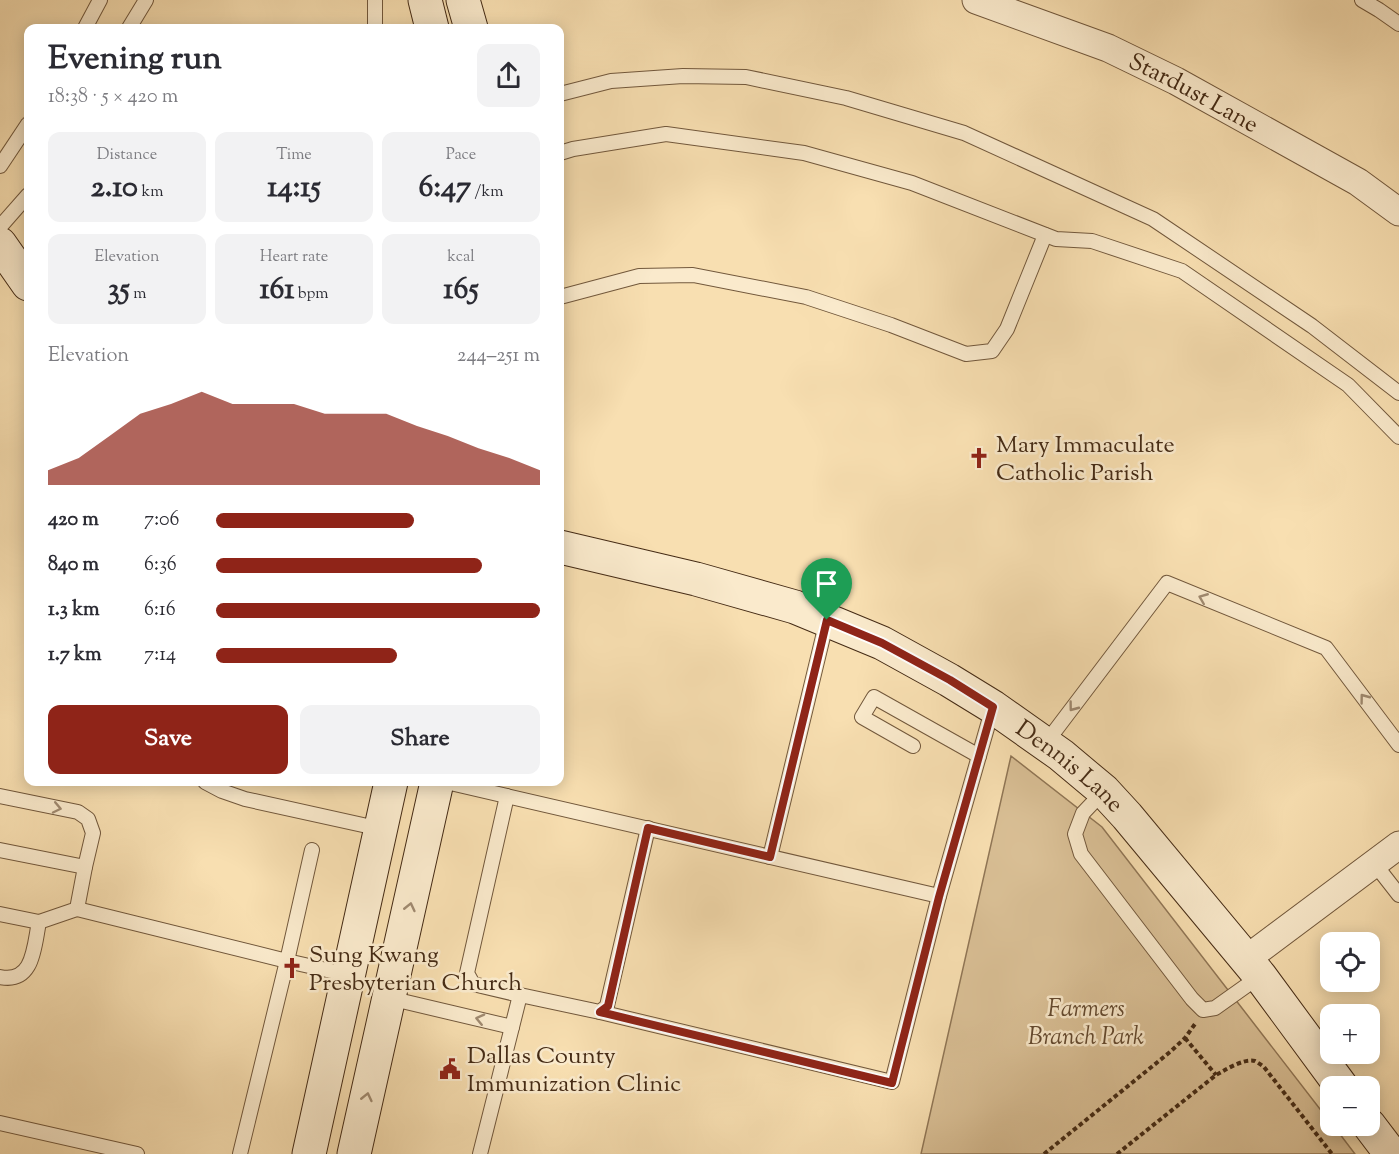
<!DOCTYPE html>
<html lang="en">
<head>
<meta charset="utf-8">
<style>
	:root { --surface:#fff; --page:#f2f2f3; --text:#2b2b33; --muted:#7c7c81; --accent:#8f2418 }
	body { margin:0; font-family:"Sorts Mill Goudy",serif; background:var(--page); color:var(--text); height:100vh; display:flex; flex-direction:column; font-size:22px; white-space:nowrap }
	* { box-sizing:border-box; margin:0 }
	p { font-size:20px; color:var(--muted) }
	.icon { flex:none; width:33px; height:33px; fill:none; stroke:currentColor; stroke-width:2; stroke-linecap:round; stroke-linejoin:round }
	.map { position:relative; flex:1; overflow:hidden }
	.drawer { position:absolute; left:24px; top:24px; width:540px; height:762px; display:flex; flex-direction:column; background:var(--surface); border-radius:12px; box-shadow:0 3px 15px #0003 }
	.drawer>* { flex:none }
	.fabs { position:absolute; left:1320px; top:932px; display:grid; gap:12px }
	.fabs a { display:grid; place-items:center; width:60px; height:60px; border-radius:12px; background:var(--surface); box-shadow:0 3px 15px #0003; font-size:30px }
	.pin { position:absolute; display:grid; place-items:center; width:51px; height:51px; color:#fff; margin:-62px -26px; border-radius:50% 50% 50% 0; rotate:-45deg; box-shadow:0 0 6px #0007 }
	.pin .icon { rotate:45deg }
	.round { display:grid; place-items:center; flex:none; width:63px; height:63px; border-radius:12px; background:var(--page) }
	.overview { display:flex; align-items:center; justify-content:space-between; height:102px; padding:0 24px }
	h1 { font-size:33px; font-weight:700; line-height:45px }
	.stats { display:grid; grid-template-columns:repeat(3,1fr); gap:9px; height:102px; padding:6px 24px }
	.stats div { display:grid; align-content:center; border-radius:12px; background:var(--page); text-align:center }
	.stats b { font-size:30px; font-weight:700 }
	.stats small { font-size:16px; font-weight:400 }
	.stats p { font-size:16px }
	.chart { height:168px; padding:12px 24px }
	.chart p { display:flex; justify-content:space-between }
	.chart svg { width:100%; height:108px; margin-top:6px; fill:var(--accent); opacity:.7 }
	.action { display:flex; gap:12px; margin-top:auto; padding:12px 24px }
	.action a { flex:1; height:69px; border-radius:12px; background:var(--accent); color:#fff; font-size:24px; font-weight:700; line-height:69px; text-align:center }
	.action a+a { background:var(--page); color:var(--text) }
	ul { padding:0 24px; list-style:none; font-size:20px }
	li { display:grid; grid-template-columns:96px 72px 1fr; align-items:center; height:45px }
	li i { height:15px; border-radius:8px; background:var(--accent) }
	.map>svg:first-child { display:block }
</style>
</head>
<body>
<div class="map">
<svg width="1399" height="1154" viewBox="0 0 1399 1154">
	<rect width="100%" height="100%" fill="#f8dfb1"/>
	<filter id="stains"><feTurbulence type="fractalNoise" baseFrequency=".00333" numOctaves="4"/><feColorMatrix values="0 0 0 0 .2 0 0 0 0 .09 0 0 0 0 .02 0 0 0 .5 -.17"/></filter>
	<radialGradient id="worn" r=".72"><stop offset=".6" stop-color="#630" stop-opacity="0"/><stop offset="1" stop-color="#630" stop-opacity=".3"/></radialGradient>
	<!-- green -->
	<path fill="#dac096" stroke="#907656" stroke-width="1.5" d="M1011,756L1102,827L1330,1122V1125H1333L1355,1154H921Z"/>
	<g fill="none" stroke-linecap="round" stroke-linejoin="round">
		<defs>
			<g id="lane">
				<path d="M1362,0L1379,10L1399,24"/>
				<path d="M85,28L100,0"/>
				<path d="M129,28L146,0"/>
				<path d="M375,28V0"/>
				<path d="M560,94L611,81L683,76L746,77L846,98L964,133L1153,219L1312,326L1399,393"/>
				<path d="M560,153L573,149L666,134L804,153L912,183L1056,239L1092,241L1182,271L1348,385L1399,437"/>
				<path d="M0,166L28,124"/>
				<path d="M0,227L28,195"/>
				<path d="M560,297L639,276L693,275L806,297L891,325L966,354L992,351L1007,329L1045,235"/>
				<path d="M1045,744L1167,583L1326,648L1399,745"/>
				<path d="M913,746L862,717L874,697L979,756"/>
				<path d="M205,782L222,791L245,799L381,829"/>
				<path d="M446,782L939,896L993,707"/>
				<path d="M1104,791L1083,813L1075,834L1081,854L1192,999L1203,1010L1215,1008L1260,976"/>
				<path d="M0,796L78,812L88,819L93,833L85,867L0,850"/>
				<path d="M507,796L467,973L473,984L520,995"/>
				<path d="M770,857L827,620"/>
				<path d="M1374,863L1399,895"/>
				<path d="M77,909L287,961L312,850"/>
				<path d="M0,914L39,922"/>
				<path d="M0,977C34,984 34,946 39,922L77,909L85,867"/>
				<path d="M389,998L512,1027L480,1154"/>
				<path d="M600,1012L892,1082L939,896"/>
				<path d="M512,1027L520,995L600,1012L607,1006L648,828"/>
				<path d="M0,1123L137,1154"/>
				<path d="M240,1154L287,961L349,975"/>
			</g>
			<g id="street">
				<path id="s1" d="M976,0L1108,48L1176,81L1358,182L1399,212"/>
				<path d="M1245,960L1399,845"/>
			</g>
			<g id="secondary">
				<path d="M425,0L432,28"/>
				<path d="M463,0L471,28"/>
				<path d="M0,244L28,284"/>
				<path id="s2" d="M560,547L696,579L795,607L882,643L949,680L993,707L1061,755L1104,791L1127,816L1260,976L1341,1086"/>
				<path d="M1369,1125L1391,1154"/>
				<path d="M309,1154L391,782"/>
				<path d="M354,1154L437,782"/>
			</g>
		</defs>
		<!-- lane casing -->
		<use href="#lane" stroke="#72583c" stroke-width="16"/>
		<!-- street casing -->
		<use href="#street" stroke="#72583c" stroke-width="29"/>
		<!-- secondary casing -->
		<use href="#secondary" stroke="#452b15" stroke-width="35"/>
		<!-- path -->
		<g stroke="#452b15" stroke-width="4" stroke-dasharray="4.5 3" stroke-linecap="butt">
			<path d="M1185,1038L1216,1075"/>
			<path d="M1044,1154L1170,1052L1185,1038L1195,1024"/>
			<path d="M1117,1154L1216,1075C1225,1070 1244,1058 1255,1061C1257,1062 1263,1066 1264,1067L1332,1154"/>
		</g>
		<!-- lane -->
		<use href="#lane" stroke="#faeacc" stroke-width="14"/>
		<!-- street -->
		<use href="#street" stroke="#faeacc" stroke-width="27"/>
		<!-- secondary -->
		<use href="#secondary" stroke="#faeacc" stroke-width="33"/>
	</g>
	<!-- one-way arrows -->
	<defs><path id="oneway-chevron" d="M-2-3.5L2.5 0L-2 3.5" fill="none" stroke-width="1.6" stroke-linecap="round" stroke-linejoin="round" transform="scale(1.5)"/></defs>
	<g stroke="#a08a70">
		<use href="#oneway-chevron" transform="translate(1203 598) rotate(-158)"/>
		<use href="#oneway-chevron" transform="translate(1364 698) rotate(-127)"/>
		<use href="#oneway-chevron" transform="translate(1073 707) rotate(127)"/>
		<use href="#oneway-chevron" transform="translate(57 808) rotate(12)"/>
		<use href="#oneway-chevron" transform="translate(410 907) rotate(-77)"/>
		<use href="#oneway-chevron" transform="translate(480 1019) rotate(-167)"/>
		<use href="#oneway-chevron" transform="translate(367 1097) rotate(-77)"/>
	</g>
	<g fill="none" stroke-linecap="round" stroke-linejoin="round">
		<defs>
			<path id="route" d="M827,620L882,643L950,680L993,707L939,897L892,1083L600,1012L608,1006L648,828L770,857Z"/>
		</defs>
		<!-- route casing -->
		<use href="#route" stroke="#fff" stroke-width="12"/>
		<!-- route -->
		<use href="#route" stroke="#8f2418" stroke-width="8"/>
	</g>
	<!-- icons -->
	<defs>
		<symbol id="church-bare" viewBox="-9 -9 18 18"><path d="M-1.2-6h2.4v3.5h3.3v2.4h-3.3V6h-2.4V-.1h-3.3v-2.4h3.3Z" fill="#8f2418" stroke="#faeacc" stroke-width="2.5" paint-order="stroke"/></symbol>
		<symbol id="civic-bare" viewBox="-9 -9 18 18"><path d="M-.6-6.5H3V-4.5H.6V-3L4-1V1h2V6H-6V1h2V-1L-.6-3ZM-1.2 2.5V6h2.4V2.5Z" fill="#8f2418" stroke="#faeacc" stroke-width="2.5" paint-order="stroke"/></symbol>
	</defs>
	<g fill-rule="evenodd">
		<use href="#church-bare" x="964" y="443" width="30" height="30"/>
		<use href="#church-bare" x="277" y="953" width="30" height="30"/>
		<use href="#civic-bare" x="435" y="1054" width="30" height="30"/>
	</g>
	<g text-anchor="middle" stroke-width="5" stroke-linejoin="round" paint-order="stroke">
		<!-- street labels -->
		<g font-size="24" fill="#452b15" stroke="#faeacc">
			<text dy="8" stroke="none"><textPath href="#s1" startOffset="237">Stardust Lane</textPath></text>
			<text dy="8" stroke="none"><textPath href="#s2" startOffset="562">Dennis Lane</textPath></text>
		</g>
		<!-- poi labels -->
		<g font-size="24" fill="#452b15" stroke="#faeacc" text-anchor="start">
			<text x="996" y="452">Mary Immaculate<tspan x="996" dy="28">Catholic Parish</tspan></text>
			<text x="309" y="962">Sung Kwang<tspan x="309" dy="28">Presbyterian Church</tspan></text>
			<text x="467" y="1063">Dallas County<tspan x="467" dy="28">Immunization Clinic</tspan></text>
		</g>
		<!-- park labels -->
		<g font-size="24" font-style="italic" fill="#63492f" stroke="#faeacc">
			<text x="1086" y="1016">Farmers<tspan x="1086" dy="28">Branch Park</tspan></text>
		</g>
	</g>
	<rect width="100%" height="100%" filter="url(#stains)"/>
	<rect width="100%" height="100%" fill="url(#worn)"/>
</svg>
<div class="fabs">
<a><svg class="icon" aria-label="locate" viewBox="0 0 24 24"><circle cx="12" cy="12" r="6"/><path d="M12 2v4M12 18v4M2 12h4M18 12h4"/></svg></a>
<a>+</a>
<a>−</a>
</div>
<div class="pin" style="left:827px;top:620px;background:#1e9e55"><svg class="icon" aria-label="arrive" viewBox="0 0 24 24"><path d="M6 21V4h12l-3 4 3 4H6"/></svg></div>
<section class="drawer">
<div class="overview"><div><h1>Evening run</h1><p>18:38 · 5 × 420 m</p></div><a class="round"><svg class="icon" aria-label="share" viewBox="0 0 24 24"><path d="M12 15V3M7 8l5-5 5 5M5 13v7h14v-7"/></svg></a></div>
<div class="stats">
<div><p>Distance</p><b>2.10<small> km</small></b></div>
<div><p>Time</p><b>14:15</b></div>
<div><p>Pace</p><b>6:47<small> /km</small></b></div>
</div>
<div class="stats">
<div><p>Elevation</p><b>35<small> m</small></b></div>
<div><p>Heart rate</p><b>161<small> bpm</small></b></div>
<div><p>kcal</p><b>165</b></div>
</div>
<div class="chart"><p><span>Elevation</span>244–251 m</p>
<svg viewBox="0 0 160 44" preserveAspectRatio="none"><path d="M0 44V38L10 33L20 24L30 15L40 11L50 6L60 11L70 11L80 11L90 15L100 15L110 15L120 20L130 24L140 29L150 33L160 38V44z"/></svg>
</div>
<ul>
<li><b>420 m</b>7:06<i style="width:61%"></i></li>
<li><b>840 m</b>6:36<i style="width:82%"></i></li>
<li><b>1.3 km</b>6:16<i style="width:100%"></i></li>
<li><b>1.7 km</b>7:14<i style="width:56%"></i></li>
</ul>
<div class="action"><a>Save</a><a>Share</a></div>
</section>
</div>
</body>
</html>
